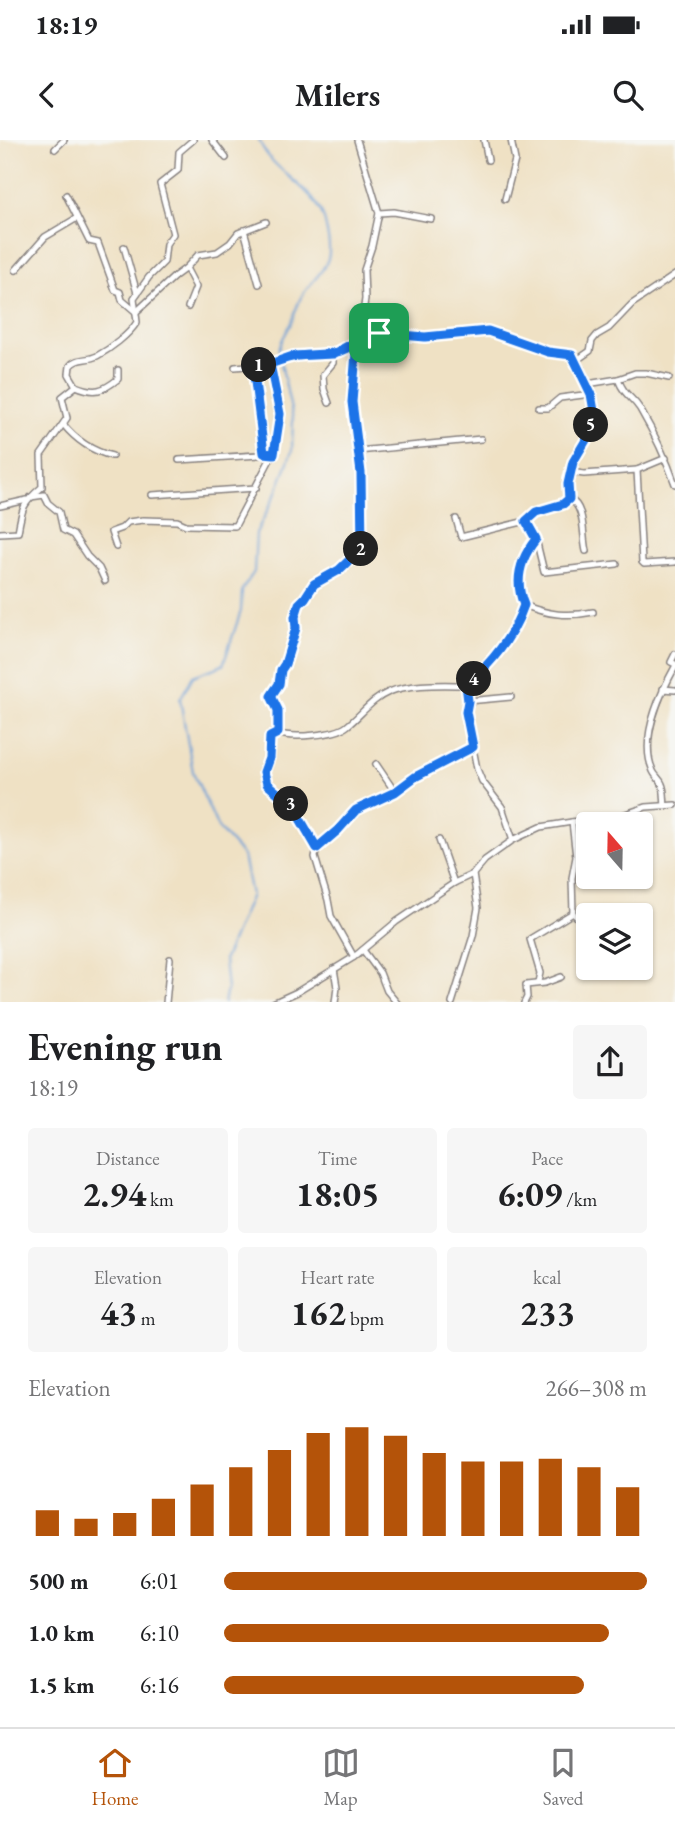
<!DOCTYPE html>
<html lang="en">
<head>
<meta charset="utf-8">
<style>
	:root { --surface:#fff; --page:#f6f6f6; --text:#202124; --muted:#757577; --line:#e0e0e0; --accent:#b45309 }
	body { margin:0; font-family:"EB Garamond",serif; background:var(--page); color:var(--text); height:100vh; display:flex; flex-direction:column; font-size:26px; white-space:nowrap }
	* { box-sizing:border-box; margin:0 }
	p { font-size:23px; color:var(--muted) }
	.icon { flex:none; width:38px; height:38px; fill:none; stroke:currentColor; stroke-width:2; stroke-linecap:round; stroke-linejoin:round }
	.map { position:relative; height:862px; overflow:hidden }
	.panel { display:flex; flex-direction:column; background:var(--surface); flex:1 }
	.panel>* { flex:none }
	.needle { width:46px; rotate:340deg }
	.fabs { position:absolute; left:576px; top:672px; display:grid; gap:14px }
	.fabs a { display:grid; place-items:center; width:77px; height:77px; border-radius:7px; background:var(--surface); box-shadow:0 2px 5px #0004; font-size:35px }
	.pin { position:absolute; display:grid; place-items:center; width:60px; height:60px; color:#fff; margin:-30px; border-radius:14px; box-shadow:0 4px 10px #0006 }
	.km { position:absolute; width:35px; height:35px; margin:-18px; border-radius:50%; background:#222; color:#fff; font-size:19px; line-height:35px; text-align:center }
	.round { display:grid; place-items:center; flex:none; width:74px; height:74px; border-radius:7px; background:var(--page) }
	.summary { display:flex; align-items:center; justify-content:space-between; height:119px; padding:0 28px }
	h1 { font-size:38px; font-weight:700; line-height:52px }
	.figures { display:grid; grid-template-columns:repeat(3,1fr); gap:10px; height:119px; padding:7px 28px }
	.figures div { display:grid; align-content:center; border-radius:7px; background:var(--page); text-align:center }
	.figures b { font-size:35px; font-weight:700 }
	.figures small { font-size:19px; font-weight:400 }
	.figures p { font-size:19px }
	.chart { height:196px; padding:14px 28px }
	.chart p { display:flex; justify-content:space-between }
	.chart svg { width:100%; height:126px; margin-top:7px; stroke:var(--accent); stroke-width:6 }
	ul { padding:0 28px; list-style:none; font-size:23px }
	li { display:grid; grid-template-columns:112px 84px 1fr; align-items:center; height:52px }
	li i { height:18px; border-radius:9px; background:var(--accent) }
	.status { display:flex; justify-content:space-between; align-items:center; height:49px; padding:0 35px; background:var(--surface); direction:ltr }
	.status svg { height:19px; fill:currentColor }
	header { display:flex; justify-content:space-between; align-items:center; height:91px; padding:0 28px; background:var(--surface); font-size:32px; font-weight:700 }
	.menu { display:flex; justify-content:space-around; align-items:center; height:98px; border-top:2px solid var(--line); background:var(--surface); font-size:19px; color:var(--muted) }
	.menu a { display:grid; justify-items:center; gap:4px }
	.menu .selected { color:var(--accent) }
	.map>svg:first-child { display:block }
</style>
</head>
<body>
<div class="status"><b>18:19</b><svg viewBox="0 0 49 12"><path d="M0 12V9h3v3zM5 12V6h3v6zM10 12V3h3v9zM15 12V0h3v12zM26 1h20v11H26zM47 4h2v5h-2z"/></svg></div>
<header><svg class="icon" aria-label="back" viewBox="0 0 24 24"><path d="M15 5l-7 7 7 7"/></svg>Milers<svg class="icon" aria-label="search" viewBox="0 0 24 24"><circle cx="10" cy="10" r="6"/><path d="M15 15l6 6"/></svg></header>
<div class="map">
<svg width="675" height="863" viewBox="0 0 675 863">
	<rect width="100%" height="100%" fill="#f6f6f2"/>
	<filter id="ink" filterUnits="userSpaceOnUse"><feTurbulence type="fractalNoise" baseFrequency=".0143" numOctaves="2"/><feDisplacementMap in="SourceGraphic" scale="14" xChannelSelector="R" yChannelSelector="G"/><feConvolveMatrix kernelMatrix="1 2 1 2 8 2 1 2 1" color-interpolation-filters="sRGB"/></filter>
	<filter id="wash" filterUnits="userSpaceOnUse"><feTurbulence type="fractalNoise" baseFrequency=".00686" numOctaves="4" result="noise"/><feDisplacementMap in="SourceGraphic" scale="28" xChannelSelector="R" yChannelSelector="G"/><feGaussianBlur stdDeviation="1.57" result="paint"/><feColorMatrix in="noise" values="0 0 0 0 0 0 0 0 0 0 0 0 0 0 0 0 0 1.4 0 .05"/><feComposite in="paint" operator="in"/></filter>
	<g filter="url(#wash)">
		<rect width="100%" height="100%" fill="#efe1c4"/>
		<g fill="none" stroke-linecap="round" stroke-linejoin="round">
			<!-- stream -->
			<g stroke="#6a9ed6" stroke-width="2">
				<path d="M259,0C273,36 319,46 326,87C328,96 331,110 328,119C323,134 308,144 301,158C296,166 295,175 291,183C286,195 277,204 279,218"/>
				<path d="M224,863L227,849L224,819L251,755L243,716L218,688L193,632L180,559L193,536L223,525L241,471L242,450L254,432L256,393L277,352L292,311L293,279L281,223"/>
			</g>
		</g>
	</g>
	<g filter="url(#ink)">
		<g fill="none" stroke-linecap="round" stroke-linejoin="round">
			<defs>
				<g id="minor">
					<path d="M212,0L226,18"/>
					<path d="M357,0L379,73L372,106L364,130L365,159L360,195L379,193L425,197L485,191L548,212L574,215C588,241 600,269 587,298C584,306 577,313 573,321C568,333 568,346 569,359L563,364L536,372L526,381L536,399C520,419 514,441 524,465C513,497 492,523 466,545L468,561L466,572L477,629L482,641L502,667L513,700L541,687L578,681L596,684L646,667L675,665"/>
					<path d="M484,0L488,20"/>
					<path d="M55,9L64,0"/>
					<path d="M66,55L89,101L98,103L115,150L120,152L122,160L136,172L175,136L186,128L198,115L217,112L230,103L238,93L266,82"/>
					<path d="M505,59L515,20L511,0"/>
					<path d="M379,73L394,72L431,79"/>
					<path d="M244,90L259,144"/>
					<path d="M124,107L137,153"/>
					<path d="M186,128L196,147L188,167"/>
					<path d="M16,130L45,97L77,78"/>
					<path d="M577,220L590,211L592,201L597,195L609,188L632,164L675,135"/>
					<path d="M253,226L264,313"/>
					<path d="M235,227L270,224L293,216L333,214L357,201"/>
					<path d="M618,239C625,257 632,256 640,269C654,293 666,318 675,344"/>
					<path d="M587,244L618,239L635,233H646L669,238"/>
					<path d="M76,246C95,254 103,251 118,239V230"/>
					<path d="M329,263L324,249L323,235L333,223V214"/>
					<path d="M539,268H548L560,258L591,254"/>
					<path d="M63,284C75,299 92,311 112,316"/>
					<path d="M358,311L481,299"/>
					<path d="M179,320L274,314"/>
					<path d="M637,330L666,318"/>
					<path d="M570,332L584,334L637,330L642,422L644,424L675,422"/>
					<path d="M152,355L256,348"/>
					<path d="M31,357L44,355L48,363L59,372L63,390L73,395L87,416L99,428L105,441"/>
					<path d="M569,359C586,366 582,396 586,411"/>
					<path d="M0,366L27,360"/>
					<path d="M456,379L461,397L526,381"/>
					<path d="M0,393L18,392C22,368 23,363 42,347L41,315L67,278L62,257L76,246L69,234L70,226C77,217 87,221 97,216C110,209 129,195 137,182L134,158L149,137L164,122L166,104L173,94L160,44L178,30L179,12L193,0"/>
					<path d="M536,399L544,432L617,424"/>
					<path d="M116,407L111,392L122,388L128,382L143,380L177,381L186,385L235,386L276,308L280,274L270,224"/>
					<path d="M524,465C548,475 568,477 593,472"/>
					<path d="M675,514L671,522L675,524"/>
					<path d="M663,549L675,550"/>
					<path d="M468,561L511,557"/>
					<path d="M278,593C291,599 336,595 347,586C361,575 372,559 389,552C410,543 444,545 466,545"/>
					<path d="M376,624L395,652"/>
					<path d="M665,666C664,660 665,650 662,644C660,639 655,636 653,631C639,600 660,554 675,527"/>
					<path d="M572,682L576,717L572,738L573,773L588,789"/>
					<path d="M439,700L454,743"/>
					<path d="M317,708L338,690L356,670L395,652L415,637L473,607"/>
					<path d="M363,810L380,833L387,851L397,863"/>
					<path d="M354,817L331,776L328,760L315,717L317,708L315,701L292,665L267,644L264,632L269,618L270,597L278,593V570L271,556L279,543L281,530L285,524L296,488L295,477L299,464L305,458L314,444L339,430L362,408L361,333L352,262L357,201L360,195"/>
					<path d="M334,829L337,847L335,863"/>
					<path d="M538,842L540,833L530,799L573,773"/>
					<path d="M166,863L170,819"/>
					<path d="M273,863L297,852L354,817L396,782L454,743L473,734L485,720L513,700"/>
					<path d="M452,863L473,796L478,768L473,734"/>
					<path d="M524,863L527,857L526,845L545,843L561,837"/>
				</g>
			</defs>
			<!-- minor casing -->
			<use href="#minor" stroke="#888280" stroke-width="8"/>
			<!-- minor -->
			<use href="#minor" stroke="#fff" stroke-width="5"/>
		</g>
	</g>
	<g fill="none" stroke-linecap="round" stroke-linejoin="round" filter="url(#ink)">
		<defs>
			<path id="route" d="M379,193L360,195C347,220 315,212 292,217C285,218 277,222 270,224L280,274L274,314L264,313L253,226L270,224L293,216L333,214L357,201L352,262L361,333L362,408L339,430L314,444L305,458L299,464L295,477L296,488L285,524L281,530L279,544L271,556L278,570V593L270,597L269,618L264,632L267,644L292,665L317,708L338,690L356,670L395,652L415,637L473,607L466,572L468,561L466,545C492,523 513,497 524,465C514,441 520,419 536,399L526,381L536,372L563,364L569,359L568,344L573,322L589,295L594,271L591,254L572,215L548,212L488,191L425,197L379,193"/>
		</defs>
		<!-- route casing -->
		<use href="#route" stroke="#fff" stroke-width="14"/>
		<!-- route -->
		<use href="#route" stroke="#1a73e8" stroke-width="9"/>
	</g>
</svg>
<div class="fabs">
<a><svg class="needle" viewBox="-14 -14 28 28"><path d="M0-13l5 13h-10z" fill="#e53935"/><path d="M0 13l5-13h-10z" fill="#757577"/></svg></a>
<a><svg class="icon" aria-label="layers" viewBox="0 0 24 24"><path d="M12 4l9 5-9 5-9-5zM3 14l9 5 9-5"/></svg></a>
</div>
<div class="pin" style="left:379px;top:193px;background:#1e9e55"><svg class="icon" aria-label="arrive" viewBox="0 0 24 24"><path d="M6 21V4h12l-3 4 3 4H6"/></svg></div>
<b class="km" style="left:259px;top:225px">1</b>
<b class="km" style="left:361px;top:409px">2</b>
<b class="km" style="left:291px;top:664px">3</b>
<b class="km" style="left:474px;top:539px">4</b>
<b class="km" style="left:591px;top:285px">5</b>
</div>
<section class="panel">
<div class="summary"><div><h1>Evening run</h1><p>18:19</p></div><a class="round"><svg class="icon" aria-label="share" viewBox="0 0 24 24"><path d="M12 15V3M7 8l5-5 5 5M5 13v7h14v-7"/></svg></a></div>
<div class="figures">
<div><p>Distance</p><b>2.94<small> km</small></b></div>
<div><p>Time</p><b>18:05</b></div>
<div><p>Pace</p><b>6:09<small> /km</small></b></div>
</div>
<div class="figures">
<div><p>Elevation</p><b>43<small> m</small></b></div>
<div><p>Heart rate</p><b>162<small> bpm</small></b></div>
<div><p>kcal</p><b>233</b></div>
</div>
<div class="chart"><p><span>Elevation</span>266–308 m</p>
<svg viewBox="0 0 160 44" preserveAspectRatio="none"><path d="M5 44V35M15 44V38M25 44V36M35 44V31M45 44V26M55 44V20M65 44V14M75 44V8M85 44V6M95 44V9M105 44V15M115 44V18M125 44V18M135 44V17M145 44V20M155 44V27"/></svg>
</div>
<ul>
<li><b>500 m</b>6:01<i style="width:100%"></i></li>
<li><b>1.0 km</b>6:10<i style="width:91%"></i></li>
<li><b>1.5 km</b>6:16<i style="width:85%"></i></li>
</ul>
</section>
<nav class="menu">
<a class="selected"><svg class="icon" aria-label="home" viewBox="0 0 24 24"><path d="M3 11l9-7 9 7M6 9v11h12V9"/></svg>Home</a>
<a><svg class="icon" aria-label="map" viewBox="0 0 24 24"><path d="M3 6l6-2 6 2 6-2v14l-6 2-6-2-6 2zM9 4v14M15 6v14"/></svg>Map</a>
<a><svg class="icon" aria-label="saved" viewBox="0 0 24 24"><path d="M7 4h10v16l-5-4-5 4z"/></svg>Saved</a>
</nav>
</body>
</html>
